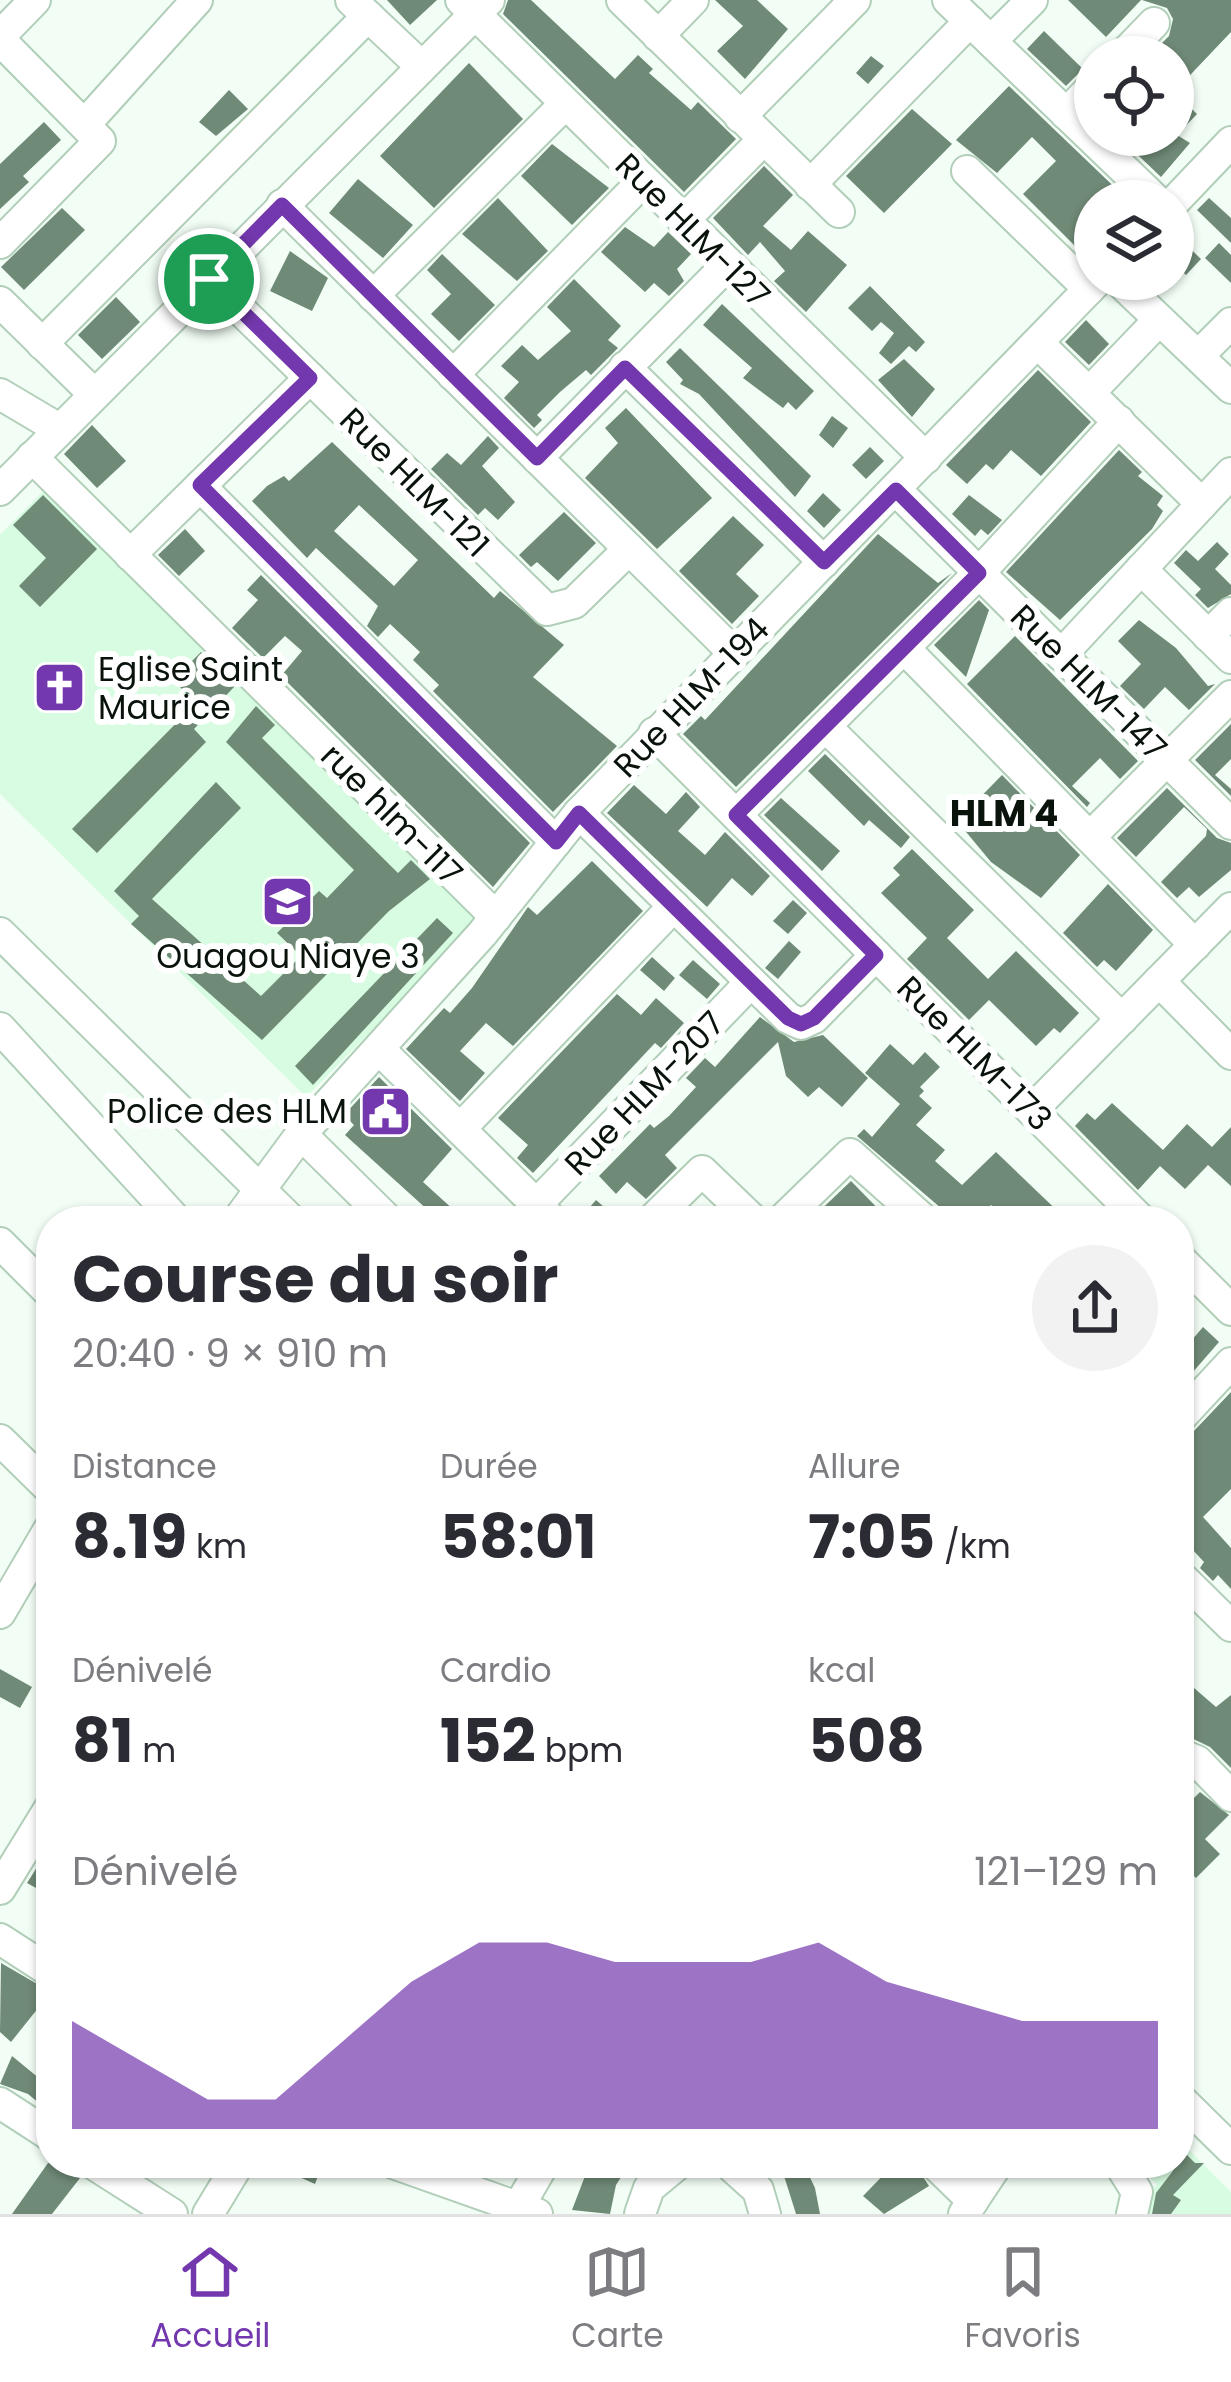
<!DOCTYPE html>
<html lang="fr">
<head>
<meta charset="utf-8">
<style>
	:root { --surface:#fff; --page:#f2f2f3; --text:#2b2b33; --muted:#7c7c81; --line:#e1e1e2; --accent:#7438ae }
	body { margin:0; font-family:Poppins,sans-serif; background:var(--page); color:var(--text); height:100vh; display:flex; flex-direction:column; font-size:45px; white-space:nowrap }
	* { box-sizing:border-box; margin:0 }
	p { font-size:39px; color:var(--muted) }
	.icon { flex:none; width:66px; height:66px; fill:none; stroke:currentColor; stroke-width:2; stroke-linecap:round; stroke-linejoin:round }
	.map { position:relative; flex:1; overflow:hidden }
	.details { position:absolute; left:36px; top:1206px; width:1158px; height:972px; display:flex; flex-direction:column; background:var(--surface); border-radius:48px; box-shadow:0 3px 9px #0004 }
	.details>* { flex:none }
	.buttons { position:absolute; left:1074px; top:36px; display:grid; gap:24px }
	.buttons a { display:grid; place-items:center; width:120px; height:120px; border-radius:50%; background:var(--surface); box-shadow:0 3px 9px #0004; font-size:60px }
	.pin { position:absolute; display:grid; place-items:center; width:102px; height:102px; color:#fff; margin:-51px; border:6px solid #fff; border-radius:50%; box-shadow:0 3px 12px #0007 }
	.round { display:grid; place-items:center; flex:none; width:126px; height:126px; border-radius:63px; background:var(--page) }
	.summary { display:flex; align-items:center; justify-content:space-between; height:204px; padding:0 36px }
	h1 { font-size:66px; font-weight:700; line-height:90px }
	.stats { display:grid; grid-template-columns:repeat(3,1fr); gap:18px; height:204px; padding:12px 36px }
	.stats div { display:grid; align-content:center }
	.stats b { font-size:60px; font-weight:700 }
	.stats small { font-size:33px; font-weight:400 }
	.stats p { font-size:33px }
	.chart { height:336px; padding:24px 36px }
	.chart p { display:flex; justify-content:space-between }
	.chart svg { width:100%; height:216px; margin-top:12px; fill:var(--accent); opacity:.7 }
	.tab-bar { display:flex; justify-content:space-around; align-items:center; height:168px; border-top:3px solid var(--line); background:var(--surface); font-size:33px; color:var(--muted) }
	.tab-bar a { display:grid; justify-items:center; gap:6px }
	.tab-bar .active { color:var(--accent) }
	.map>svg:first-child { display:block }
</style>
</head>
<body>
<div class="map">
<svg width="1231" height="2214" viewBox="0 0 1231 2214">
	<rect width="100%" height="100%" fill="#f2fef5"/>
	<!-- built -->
	<g fill="#d7fce1">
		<path d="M48,486L483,918L306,1097L0,794V535Z"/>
		<path d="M1179,2140L1231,2192V2214H1137L1157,2184L1134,2163H1179Z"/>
	</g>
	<!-- building -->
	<g fill="#6f8a76" fill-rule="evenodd">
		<path d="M387,0H437L410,25Z"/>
		<path d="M508,0H531L615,79L638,55L653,69L649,73L691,110L698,102L736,139L684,192L503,14Z"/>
		<path d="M715,0H757L788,29L745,79L717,51L743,26Z"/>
		<path d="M1068,0H1141L1106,37Z"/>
		<path d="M1142,0H1231V32L1174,92L1197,114L1177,135L1190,143L1161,177L1119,137L1173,135V57H1148L1169,36L1173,19L1167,8Z"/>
		<path d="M1044,31L1083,69L1066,86L1027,49Z"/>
		<path d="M871,56L884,66L868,84L856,73Z"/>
		<path d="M469,63L523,119L434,208L380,156Z"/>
		<path d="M1009,86L1129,201H1095V242L1083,254L1023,194L1056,161L1032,137L997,173L956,140Z"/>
		<path d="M229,90L248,109L216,136L199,122Z"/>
		<path d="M912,109L952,144L884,213L846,176Z"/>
		<path d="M44,122L61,140L23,176L29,182L0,209V164Z"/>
		<path d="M552,144L609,188L572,225L521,176Z"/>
		<path d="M764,166L793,195L763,226L791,250L808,231L847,265L806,312L774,281L785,271L760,242L748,255L713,218Z"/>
		<path d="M358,179L413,225L383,258L329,213Z"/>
		<path d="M498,198L548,251L517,281L462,234Z"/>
		<path d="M1209,198L1231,218V243L1197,210Z"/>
		<path d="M62,208L85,230L24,290L1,267Z"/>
		<path d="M625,227L654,247L668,232L691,254L677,269L684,281L669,296L654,283L645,292L601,252Z"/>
		<path d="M1173,232L1201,259L1186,275L1173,263Z"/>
		<path d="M1219,243L1231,255V283L1205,258Z"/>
		<path d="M290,251L328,278L312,311L270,291Z"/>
		<path d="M442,254L495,305L459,341L431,314L451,294L427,270Z"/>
		<path d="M574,279L621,326L608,340L618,348L591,375L586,370L560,392L537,415L542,420L534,428L504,398L519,382L501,366L522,345L538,360L571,331L547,307Z"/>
		<path d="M870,286L925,342L916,352L909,346L891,364L879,353L894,333L881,322L872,331L848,308Z"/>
		<path d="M116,297L140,322L102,359L78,335Z"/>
		<path d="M722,304L814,391L796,410L788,402L783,408L743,378L752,368L703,325Z"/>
		<path d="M1086,320L1109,344L1089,365L1065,342Z"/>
		<path d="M680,348L811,476L795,497L699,394L680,384L683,380L666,362Z"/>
		<path d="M904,359L935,389L912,417L878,380Z"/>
		<path d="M1038,370L1091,422L1041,476L1011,450L993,470L986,464L967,484L946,465Z"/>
		<path d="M626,408L712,498L657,549L585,478L618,443L605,428Z"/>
		<path d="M832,416L848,428L833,448L819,435Z"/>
		<path d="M92,425L126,461L97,488L64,454Z"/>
		<path d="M488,436L499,448L482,466L515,502L498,520L485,508L478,515L431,469L447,453L461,465Z"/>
		<path d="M332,442L494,598L500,591L564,645L533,677L617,746L553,812L433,691L439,685L413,660L420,652L390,624L378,637L367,626L378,606L316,548L307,558L252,501L267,486L284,476L289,481ZM359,505L418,560L394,586L334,531Z"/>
		<path d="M870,447L884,461L866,479L852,465Z"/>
		<path d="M1119,450L1142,472L1138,476L1163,496L1157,505L1163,511L1152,529L1060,620L1006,572Z"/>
		<path d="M823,493L841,510L824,528L807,511Z"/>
		<path d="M43,495L97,549L40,607L19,586L46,558L13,525Z"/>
		<path d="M969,495L1002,520L988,535L981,529L975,536L952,514Z"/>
		<path d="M564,512L596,543L558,581L537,562L531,567L519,555Z"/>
		<path d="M733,516L764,545L736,574L759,596L732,624L679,571Z"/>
		<path d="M185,529L205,551L179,576L158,555Z"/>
		<path d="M878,534L938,583L952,573L736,787L683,734L701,716L705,720Z"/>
		<path d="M1217,542L1229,554L1215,569L1231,585V594L1208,608L1195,595L1201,589L1174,563L1186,550L1198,561Z"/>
		<path d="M261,575L530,843L493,887L281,676L302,651L285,636L263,658L232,628L258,600L247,590Z"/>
		<path d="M979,600L989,610L966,677L934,645Z"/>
		<path d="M1139,620L1176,648L1208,686L1215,684L1189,710L1165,687L1144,709L1120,686L1141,664L1118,641Z"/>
		<path d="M1015,636L1138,761L1120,779L1100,758L1072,786L1090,803L1087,807L967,684Z"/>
		<path d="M201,652L235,686L194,729L206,742L97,853L72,829L196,703L173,680Z"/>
		<path d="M256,706L275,725L262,738L398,873L411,860L430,879L389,911L262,1040L131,924L139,916L114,891L216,782L241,808L152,899L261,996L301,956L277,933L319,891L327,898L354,870L226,742Z"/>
		<path d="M1231,724V759L1215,775L1231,789V796L1195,760Z"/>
		<path d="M825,754L910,837L901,848L869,820L864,826L808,771Z"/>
		<path d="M1002,775L1080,855L1041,898L991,862L957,821Z"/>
		<path d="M634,785L666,814L686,792L700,807L678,831L705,855L725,832L770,876L752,896L732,878L707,907L607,813Z"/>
		<path d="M1167,788L1217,838L1231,843V870L1199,897L1189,887L1177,898L1161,882L1206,836L1207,829L1184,807L1136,857L1117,838Z"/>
		<path d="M781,798L840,851L822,871L764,815Z"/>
		<path d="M912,849L974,910L947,938L988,979L1016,951L1079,1013L1060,1033L1054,1028L1036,1046L989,1000L969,1020L907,959L927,938L881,893L900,875L893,868Z"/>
		<path d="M592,861L643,911L513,1046L486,1023L460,1051L485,1073L460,1101L406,1049L444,1008L450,1013L472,988L528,907L537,915Z"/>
		<path d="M1108,884L1153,930L1116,971L1104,960L1097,967L1063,933Z"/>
		<path d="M793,900L807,913L788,934L773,921Z"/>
		<path d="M437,918L453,933L313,1085L295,1066Z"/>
		<path d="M789,941L801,952L778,979L765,968Z"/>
		<path d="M652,957L675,978L664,991L640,970Z"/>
		<path d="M693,960L720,984L707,999L679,975Z"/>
		<path d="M617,994L641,1015L656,998L684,1023L661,1048L655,1043L533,1173L517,1158L528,1145L498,1118Z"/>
		<path d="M760,1017L794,1042L823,1035L868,1078L842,1107L819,1087L808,1097L786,1076L778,1042L665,1155L677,1168L646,1199L627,1182L616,1194L599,1176L650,1124L654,1128L669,1116L696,1087L686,1078L705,1058L715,1067Z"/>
		<path d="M890,1044L913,1065L925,1052L940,1067L920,1087L924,1091L919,1096L932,1108L916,1125L945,1150L935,1161L962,1185L996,1152L1068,1221H1010L991,1205L976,1221H956L857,1136L864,1129L872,1137L900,1104L865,1073Z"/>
		<path d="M379,1077L452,1149L423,1182L466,1221H422L430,1212L345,1135L354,1125L344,1115Z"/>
		<path d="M1112,1103L1163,1150L1187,1124L1212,1147L1231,1127V1186L1208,1165L1185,1189L1160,1166L1138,1190L1075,1126L1087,1113L1095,1120Z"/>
		<path d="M851,1181L890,1221H809Z"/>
		<path d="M596,1200L620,1221H578Z"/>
		<path d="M1203,1327L1219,1342L1179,1388V1355Z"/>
		<path d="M1231,1392V1489L1203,1517L1231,1548V1589L1218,1575L1213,1581L1200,1568L1204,1562L1179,1535V1438L1193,1432Z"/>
		<path d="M0,1669L32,1687L20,1708L0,1697Z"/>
		<path d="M1179,1675L1216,1707L1231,1695V1768L1210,1747L1179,1732Z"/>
		<path d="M1200,1792L1229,1815L1205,1839L1220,1854L1196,1878L1179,1862L1190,1848L1179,1836V1813Z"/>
		<path d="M51,1845V1884L47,1894L27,1883Z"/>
		<path d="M1,1963L51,1992L11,2042L0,2032Z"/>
		<path d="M12,2056L51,2088V2113L28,2094L0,2084Z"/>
		<path d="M1179,2147L1195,2163H1204L1173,2195L1181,2200L1171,2214H1152L1156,2193L1179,2163Z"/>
		<path d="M48,2163H64L80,2178L52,2214H12Z"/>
		<path d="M268,2163H323L315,2184Z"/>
		<path d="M590,2163H630L616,2185L610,2214L572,2210Z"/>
		<path d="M780,2163H803L815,2188L820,2214H796Z"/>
		<path d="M895,2163H914L929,2186L884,2214L863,2196Z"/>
	</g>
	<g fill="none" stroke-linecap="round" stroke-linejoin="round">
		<defs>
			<g id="minor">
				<path d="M351,0L421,66"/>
				<path d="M461,0L926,458"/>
				<path d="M622,0L839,212"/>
				<path d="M948,0L1157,201"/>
				<path d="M0,36L35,0"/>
				<path d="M658,36L693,0"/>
				<path d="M0,40L100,141L0,243"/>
				<path d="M991,41L1032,0"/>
				<path d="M1121,57L1154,23"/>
				<path d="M1066,114L1095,84"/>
				<path d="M740,117L855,0"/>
				<path d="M87,122L197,0"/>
				<path d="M967,171L1089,289"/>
				<path d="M810,185L970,21"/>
				<path d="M1173,203L1231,142"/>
				<path d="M282,205L734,653"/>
				<path d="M683,221L763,140"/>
				<path d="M209,279L547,610L574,603L629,549"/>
				<path d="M1117,279L1231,388"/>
				<path d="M373,296L565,104"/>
				<path d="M0,302L94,394"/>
				<path d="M1038,343L1202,504"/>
				<path d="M42,344L368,16"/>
				<path d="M1198,356L1231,323"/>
				<path d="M625,367L824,562"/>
				<path d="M453,375L643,181"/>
				<path d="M1089,393L1159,320"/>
				<path d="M0,394L59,429"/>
				<path d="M32,457L496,917"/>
				<path d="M537,458L727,265"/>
				<path d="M200,486L556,842"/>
				<path d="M0,490L489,0"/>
				<path d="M896,490L1231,824"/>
				<path d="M130,555L310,378"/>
				<path d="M1141,569L1231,658"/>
				<path d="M1208,636L1231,613"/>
				<path d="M905,649L1195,945"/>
				<path d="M1061,655L1231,473"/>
				<path d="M827,728L1122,1019"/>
				<path d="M654,733L1142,1221"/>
				<path d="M579,813L788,1018L801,1024L814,1018L876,955"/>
				<path d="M736,815L979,573L1119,421"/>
				<path d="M1090,837L1231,696"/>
				<path d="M0,933L292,1221"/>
				<path d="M1159,981L1231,1054"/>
				<path d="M0,1028L177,1221"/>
				<path d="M380,1050L553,1221"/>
				<path d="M1032,1110L1231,908"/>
				<path d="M460,1129L674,906"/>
				<path d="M301,1134L389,1221"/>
				<path d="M536,1205L751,982"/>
				<path d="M237,1221L301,1134L482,934L579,813L1099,279"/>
				<path d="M651,1221L702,1171L754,1221"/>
				<path d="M781,1221L850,1154L925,1221"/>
				<path d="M0,1243L51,1294"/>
				<path d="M1179,1258L1231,1310"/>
				<path d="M1179,1419L1231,1363"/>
				<path d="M0,1440L51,1490"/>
				<path d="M1179,1575L1231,1626"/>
				<path d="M0,1613L51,1526"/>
				<path d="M1179,1754L1197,1761L1231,1796"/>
				<path d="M0,1889L51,1806"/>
				<path d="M0,1939L51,1972"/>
				<path d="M1179,2098L1231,2149"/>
				<path d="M0,2103L51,2136"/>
				<path d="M92,2163L172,2214"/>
				<path d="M393,2163L537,2214"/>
				<path d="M728,2163L758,2190L765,2214"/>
				<path d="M934,2163L973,2201"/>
				<path d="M1119,2163L1137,2192L1132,2214"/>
				<path d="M518,2208L544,2163"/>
				<path d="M208,2214L239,2163"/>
				<path d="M640,2214L649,2188L679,2163"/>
				<path d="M964,2214L998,2163"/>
			</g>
		</defs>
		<!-- minor casing -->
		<use href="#minor" stroke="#b1ceb8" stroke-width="34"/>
		<!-- minor -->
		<use href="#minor" stroke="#fff" stroke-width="30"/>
	</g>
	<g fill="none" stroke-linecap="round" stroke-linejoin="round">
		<defs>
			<path id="route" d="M282,205L537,458L625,368L824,562L896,490L979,573L736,815L876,955L814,1018L801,1024L788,1018L579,813L556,842L200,485L310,378L209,279Z"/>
		</defs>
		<!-- route casing -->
		<use href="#route" stroke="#fff" stroke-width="24"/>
		<!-- route -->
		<use href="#route" stroke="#7438ae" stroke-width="15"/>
	</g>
	<!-- icons -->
	<defs>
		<symbol id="church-square" viewBox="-11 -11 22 22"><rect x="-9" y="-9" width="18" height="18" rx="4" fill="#7438ae" stroke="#fff"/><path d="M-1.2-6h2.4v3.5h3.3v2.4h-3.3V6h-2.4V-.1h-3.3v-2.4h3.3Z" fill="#fff"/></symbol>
		<symbol id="school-square" viewBox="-11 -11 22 22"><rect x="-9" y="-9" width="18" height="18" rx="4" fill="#7438ae" stroke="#fff"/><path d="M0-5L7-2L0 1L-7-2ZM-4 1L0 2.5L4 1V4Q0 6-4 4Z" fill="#fff"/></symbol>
		<symbol id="civic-square" viewBox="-11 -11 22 22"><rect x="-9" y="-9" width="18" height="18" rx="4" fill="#7438ae" stroke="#fff"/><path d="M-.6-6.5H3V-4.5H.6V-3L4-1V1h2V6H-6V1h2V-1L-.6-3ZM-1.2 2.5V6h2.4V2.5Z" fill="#fff"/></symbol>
	</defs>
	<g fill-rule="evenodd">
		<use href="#church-square" x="30" y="658" width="59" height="59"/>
		<use href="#school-square" x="258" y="872" width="59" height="59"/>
		<use href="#civic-square" x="356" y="1082" width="59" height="59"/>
	</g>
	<g text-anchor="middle" stroke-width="12" stroke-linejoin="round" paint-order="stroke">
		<!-- street labels -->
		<g font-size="33" fill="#09130c" stroke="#fff">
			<text transform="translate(693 230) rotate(45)" y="12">Rue HLM-127</text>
			<text transform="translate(415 482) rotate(45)" y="12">Rue HLM-121</text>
			<text transform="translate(1089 682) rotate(45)" y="12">Rue HLM-147</text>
			<text transform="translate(691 697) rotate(-46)" y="12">Rue HLM-194</text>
			<text transform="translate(392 814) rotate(45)" y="12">rue hlm-117</text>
			<text transform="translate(975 1053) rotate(45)" y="12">Rue HLM-173</text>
			<text transform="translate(644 1093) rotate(-46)" y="12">Rue HLM-207</text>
		</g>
		<!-- poi labels -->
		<g font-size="33" fill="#09130c" stroke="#fff" text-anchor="start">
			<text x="98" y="681">Eglise Saint<tspan x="98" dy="38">Maurice</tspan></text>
			<text x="288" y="968" text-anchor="middle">Ouagou Niaye 3</text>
			<text x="347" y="1123" text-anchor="end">Police des HLM</text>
		</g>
		<!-- neighbourhood labels -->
		<g font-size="36" font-weight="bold" fill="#09130c" stroke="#fff">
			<text x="1004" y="826">HLM 4</text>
		</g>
	</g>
</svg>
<div class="buttons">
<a><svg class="icon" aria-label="locate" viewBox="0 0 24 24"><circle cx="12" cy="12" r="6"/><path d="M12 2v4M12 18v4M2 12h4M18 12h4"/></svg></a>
<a><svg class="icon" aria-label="layers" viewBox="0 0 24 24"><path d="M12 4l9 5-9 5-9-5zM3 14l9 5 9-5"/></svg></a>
</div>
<div class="pin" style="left:209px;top:279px;background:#1e9e55"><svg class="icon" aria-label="arrive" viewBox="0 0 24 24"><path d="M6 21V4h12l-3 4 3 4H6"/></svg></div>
<section class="details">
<div class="summary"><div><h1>Course du soir</h1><p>20:40 · 9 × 910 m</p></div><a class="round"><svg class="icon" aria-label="share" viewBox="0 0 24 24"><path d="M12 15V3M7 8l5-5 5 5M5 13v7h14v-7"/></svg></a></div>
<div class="stats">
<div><p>Distance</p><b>8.19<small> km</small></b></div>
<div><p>Durée</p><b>58:01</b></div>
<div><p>Allure</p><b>7:05<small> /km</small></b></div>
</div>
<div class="stats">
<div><p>Dénivelé</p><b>81<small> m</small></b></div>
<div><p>Cardio</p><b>152<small> bpm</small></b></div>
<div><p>kcal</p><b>508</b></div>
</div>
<div class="chart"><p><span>Dénivelé</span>121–129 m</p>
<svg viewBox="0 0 160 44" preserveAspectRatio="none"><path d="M0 44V22L10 30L20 38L30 38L40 26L50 14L60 6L70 6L80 10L90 10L100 10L110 6L120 14L130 18L140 22L150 22L160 22V44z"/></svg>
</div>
</section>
</div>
<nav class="tab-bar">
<a class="active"><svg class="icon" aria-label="home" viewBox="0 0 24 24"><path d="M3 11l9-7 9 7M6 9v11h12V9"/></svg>Accueil</a>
<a><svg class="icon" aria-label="map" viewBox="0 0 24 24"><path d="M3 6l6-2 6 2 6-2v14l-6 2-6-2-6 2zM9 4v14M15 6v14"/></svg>Carte</a>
<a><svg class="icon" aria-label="saved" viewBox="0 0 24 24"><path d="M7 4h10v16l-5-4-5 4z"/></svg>Favoris</a>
</nav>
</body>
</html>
